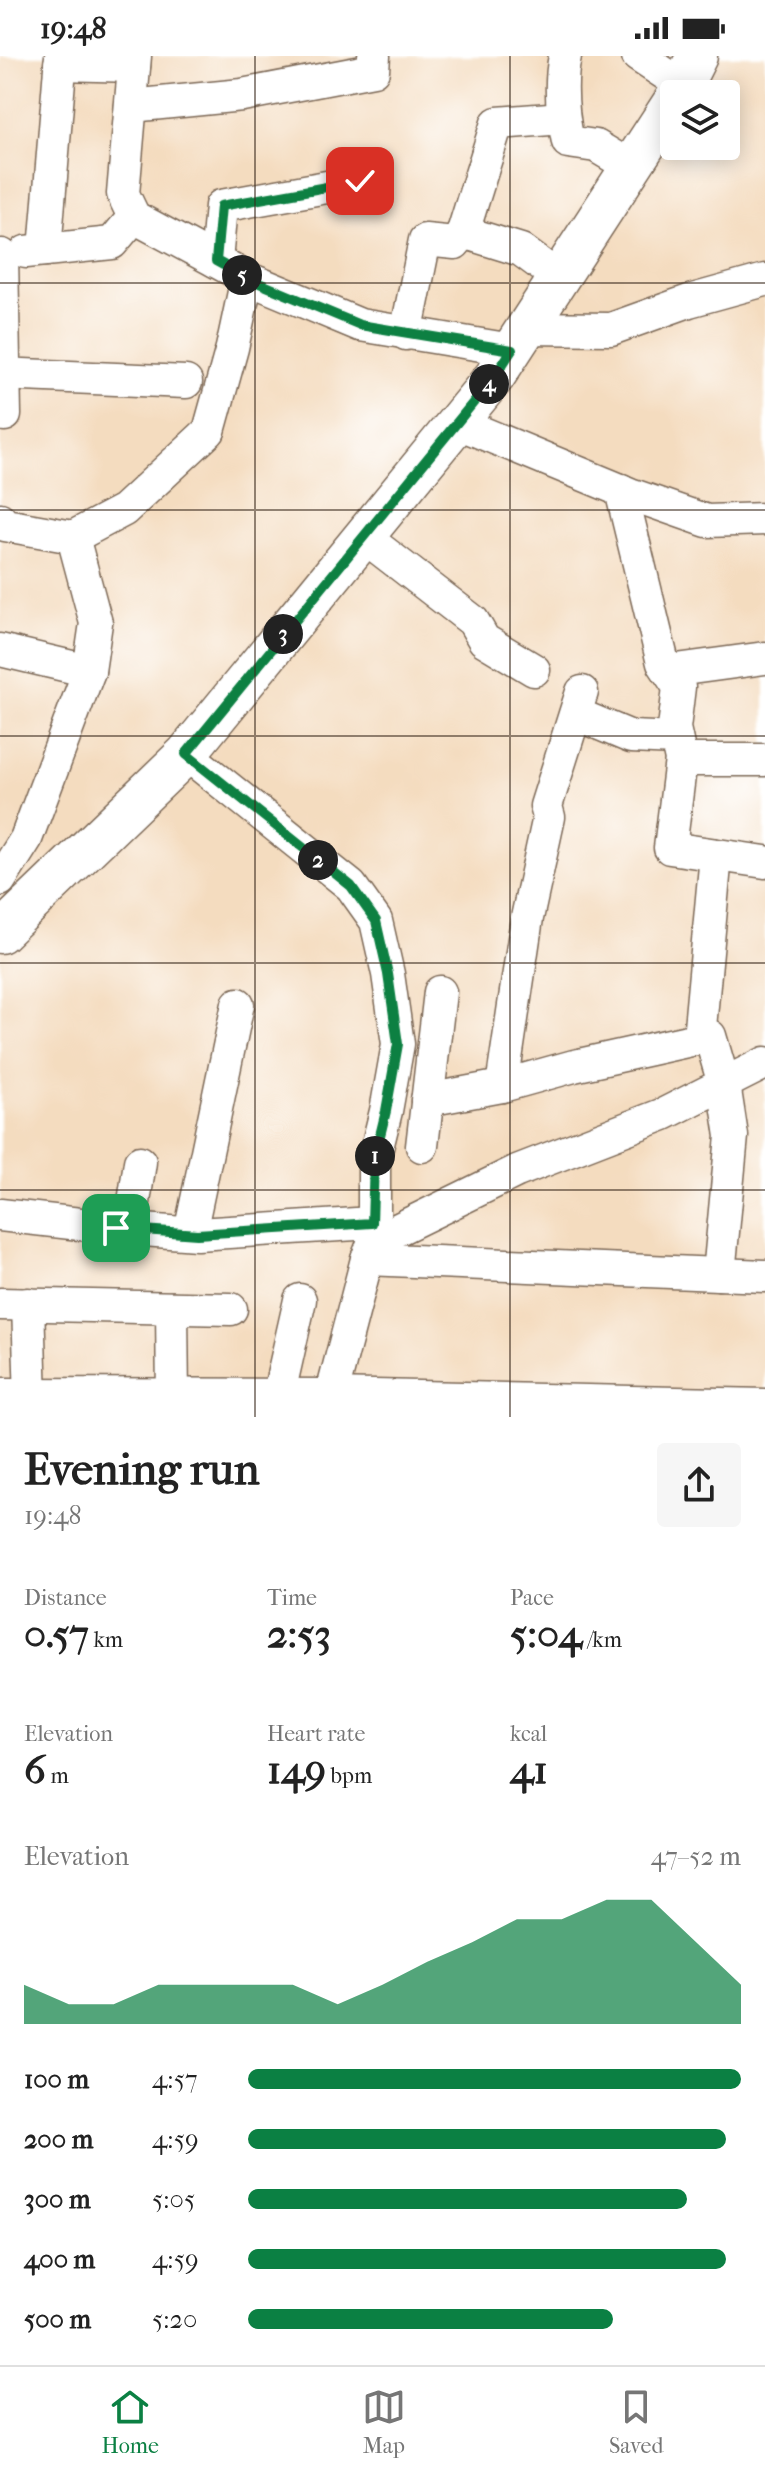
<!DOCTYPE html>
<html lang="en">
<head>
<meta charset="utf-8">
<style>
	:root { --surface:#fff; --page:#f6f6f6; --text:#222; --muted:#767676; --line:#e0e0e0; --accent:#0b8043 }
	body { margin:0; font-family:"IM FELL French Canon",serif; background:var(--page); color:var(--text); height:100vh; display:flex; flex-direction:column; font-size:30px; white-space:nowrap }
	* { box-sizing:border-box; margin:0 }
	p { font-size:26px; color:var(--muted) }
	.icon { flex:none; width:44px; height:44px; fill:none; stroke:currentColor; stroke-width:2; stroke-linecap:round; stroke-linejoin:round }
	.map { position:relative; height:1361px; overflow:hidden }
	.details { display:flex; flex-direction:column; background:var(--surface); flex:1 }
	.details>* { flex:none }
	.tools { position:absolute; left:660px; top:24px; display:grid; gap:16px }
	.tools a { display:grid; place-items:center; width:80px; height:80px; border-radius:8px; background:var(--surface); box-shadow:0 4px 20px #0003; font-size:40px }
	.pin { position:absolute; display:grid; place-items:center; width:68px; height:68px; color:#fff; margin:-34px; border-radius:16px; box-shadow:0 4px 12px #0006 }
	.km { position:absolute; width:40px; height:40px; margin:-20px; border-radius:50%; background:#222; color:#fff; font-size:22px; line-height:40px; text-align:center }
	.round { display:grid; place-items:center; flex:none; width:84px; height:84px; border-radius:8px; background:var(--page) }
	.summary { display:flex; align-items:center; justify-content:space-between; height:136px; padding:0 24px }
	h1 { font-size:44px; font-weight:700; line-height:60px }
	.stats { display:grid; grid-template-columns:repeat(3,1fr); gap:12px; height:136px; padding:8px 24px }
	.stats div { display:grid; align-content:center }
	.stats b { font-size:40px; font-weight:700 }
	.stats small { font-size:22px; font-weight:400 }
	.stats p { font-size:22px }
	.chart { height:224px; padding:16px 24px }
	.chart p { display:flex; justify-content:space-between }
	.chart svg { width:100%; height:144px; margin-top:8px; fill:var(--accent); opacity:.7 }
	ul { padding:0 24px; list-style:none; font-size:26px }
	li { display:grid; grid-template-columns:128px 96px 1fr; align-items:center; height:60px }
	li i { height:20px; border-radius:10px; background:var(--accent) }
	.status { display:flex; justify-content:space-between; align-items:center; height:56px; padding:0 40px; background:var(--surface); direction:ltr }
	.status svg { height:22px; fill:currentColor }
	.tabs { display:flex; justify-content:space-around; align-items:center; height:112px; border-top:2px solid var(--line); background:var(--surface); font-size:22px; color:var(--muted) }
	.tabs a { display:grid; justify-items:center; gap:4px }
	.tabs .active { color:var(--accent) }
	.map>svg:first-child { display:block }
</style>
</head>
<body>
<div class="status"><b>19:48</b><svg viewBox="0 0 49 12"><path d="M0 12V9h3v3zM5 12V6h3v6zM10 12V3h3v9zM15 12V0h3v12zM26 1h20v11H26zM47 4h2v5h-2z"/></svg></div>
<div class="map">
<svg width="765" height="1361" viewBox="0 0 765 1361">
	<rect width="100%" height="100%" fill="#fff"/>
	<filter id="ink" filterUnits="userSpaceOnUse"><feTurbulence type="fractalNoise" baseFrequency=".0125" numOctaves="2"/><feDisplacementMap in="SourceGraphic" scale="16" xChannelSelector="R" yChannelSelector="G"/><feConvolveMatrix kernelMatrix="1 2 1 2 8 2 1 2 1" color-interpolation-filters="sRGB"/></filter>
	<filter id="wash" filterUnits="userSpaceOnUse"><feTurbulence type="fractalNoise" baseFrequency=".006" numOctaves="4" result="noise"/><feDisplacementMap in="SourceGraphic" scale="32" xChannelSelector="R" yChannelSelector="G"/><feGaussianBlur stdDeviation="1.8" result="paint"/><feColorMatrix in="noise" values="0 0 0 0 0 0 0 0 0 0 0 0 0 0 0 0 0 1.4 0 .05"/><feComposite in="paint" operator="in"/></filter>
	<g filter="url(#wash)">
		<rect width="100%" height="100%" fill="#f4dcbf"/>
	</g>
	<g filter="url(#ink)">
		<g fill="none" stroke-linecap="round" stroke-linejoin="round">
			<defs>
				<g id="minor">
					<path d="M135,0L123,138L134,161L247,222L360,269L512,294"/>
					<path d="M565,0C559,29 562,58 568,86L596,90L631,111"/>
					<path d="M638,0L682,29"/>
					<path d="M60,8L134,10"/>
					<path d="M131,50L242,39L373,14L374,0"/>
					<path d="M463,176L497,67L563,62"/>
					<path d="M45,194L61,0"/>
					<path d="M26,196L112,187L134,161"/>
					<path d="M2,199L5,359"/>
					<path d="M216,205L221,150L360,125"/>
					<path d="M526,272L611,273L689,245L765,224"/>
					<path d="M406,278L425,184L455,187L463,176L521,194L559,222"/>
					<path d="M0,318L186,326"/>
					<path d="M456,366L630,438L707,465L765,463"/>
					<path d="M621,434L663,607L679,631L674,672L681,704L670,792L765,806"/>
					<path d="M0,463L5,469L73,481L124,454L209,375L232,292L247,222"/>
					<path d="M363,480L473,565L484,584L534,614"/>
					<path d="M0,594L89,615"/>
					<path d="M669,615L765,602"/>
					<path d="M576,658L631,681L676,683"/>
					<path d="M186,698L351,830L376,865L388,918L398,988L386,1055L374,1104V1185L367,1203L330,1345"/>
					<path d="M681,704H765"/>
					<path d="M0,824L26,783L89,615L96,567L73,481"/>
					<path d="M699,982L716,799"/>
					<path d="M502,1030L527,862L549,761L546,750L582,636"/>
					<path d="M427,1044L502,1030L574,1010L710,980L724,1028L732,1080L719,1218"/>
					<path d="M422,1090L440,936"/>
					<path d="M0,1159L116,1172L197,1178L372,1167"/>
					<path d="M130,1173L140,1106"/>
					<path d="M190,1177L238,948"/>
					<path d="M374,1185L517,1115L664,1058L765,1007"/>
					<path d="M367,1203L765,1220"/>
					<path d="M0,1248L231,1253"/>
					<path d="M28,1248L31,1344"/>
					<path d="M172,1252L173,1346"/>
					<path d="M277,1346L300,1244"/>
				</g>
				<g id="major">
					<path d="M678,38L697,0"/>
					<path d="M0,877L186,698L495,320L674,45"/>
				</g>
				<path id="highway" d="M0,1344L330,1345L765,1355"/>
			</defs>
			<!-- minor casing -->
			<use href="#minor" stroke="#7c6856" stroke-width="35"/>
			<!-- major casing -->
			<use href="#major" stroke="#7c6856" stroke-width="43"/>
			<!-- highway casing -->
			<use href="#highway" stroke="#7c6856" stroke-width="47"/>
			<!-- minor -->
			<use href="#minor" stroke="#fff" stroke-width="32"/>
			<!-- major -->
			<use href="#major" stroke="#fff" stroke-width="40"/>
			<!-- highway -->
			<use href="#highway" stroke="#fff" stroke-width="44"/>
		</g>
	</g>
	<g fill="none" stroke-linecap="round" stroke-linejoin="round" filter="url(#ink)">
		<defs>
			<path id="route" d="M116,1172L197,1178L372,1167L374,1104L386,1055L398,988L388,918L376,865L351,830L186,698L495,320L512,294L360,269L247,222L216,205L221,150L360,125"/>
		</defs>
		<!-- route casing -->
		<use href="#route" stroke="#fff" stroke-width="16"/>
		<!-- route -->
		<use href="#route" stroke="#0b8043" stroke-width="10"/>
	</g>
	<!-- grid -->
	<path fill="none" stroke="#3b2a1e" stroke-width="2" stroke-opacity="0.55" d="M255,0V1361M510,0V1361M0,227H765M0,454H765M0,680H765M0,907H765M0,1134H765"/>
</svg>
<div class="tools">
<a><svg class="icon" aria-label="layers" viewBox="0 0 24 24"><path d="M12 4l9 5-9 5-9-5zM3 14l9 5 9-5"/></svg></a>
</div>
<div class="pin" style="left:116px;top:1172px;background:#1e9e55"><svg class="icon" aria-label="arrive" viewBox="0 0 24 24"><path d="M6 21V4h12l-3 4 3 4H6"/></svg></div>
<div class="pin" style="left:360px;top:125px;background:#d93025"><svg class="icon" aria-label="check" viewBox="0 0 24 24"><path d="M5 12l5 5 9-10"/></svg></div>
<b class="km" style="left:375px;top:1100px">1</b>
<b class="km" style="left:318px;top:804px">2</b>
<b class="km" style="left:283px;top:578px">3</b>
<b class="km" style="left:489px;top:328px">4</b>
<b class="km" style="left:242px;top:219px">5</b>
</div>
<section class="details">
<div class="summary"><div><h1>Evening run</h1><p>19:48</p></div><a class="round"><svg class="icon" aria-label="share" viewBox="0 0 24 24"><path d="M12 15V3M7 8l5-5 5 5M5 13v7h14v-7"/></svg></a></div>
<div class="stats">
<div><p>Distance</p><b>0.57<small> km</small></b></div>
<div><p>Time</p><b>2:53</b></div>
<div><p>Pace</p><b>5:04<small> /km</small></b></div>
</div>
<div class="stats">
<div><p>Elevation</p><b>6<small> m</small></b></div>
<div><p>Heart rate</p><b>149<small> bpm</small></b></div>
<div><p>kcal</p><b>41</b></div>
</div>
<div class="chart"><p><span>Elevation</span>47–52 m</p>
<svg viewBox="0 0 160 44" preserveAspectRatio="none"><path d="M0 44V32L10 38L20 38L30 32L40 32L50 32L60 32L70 38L80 32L90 25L100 19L110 12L120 12L130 6L140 6L150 19L160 32V44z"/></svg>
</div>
<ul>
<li><b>100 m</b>4:57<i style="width:100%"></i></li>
<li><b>200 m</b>4:59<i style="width:97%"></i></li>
<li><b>300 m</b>5:05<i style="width:89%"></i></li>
<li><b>400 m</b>4:59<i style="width:97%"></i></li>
<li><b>500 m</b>5:20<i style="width:74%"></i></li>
</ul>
</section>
<nav class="tabs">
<a class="active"><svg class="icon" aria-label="home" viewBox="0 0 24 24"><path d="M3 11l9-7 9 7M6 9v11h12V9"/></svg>Home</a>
<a><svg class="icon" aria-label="map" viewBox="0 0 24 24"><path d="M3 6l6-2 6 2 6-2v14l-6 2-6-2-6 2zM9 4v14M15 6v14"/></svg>Map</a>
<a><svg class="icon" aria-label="saved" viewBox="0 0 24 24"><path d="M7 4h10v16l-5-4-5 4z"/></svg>Saved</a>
</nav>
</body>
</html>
